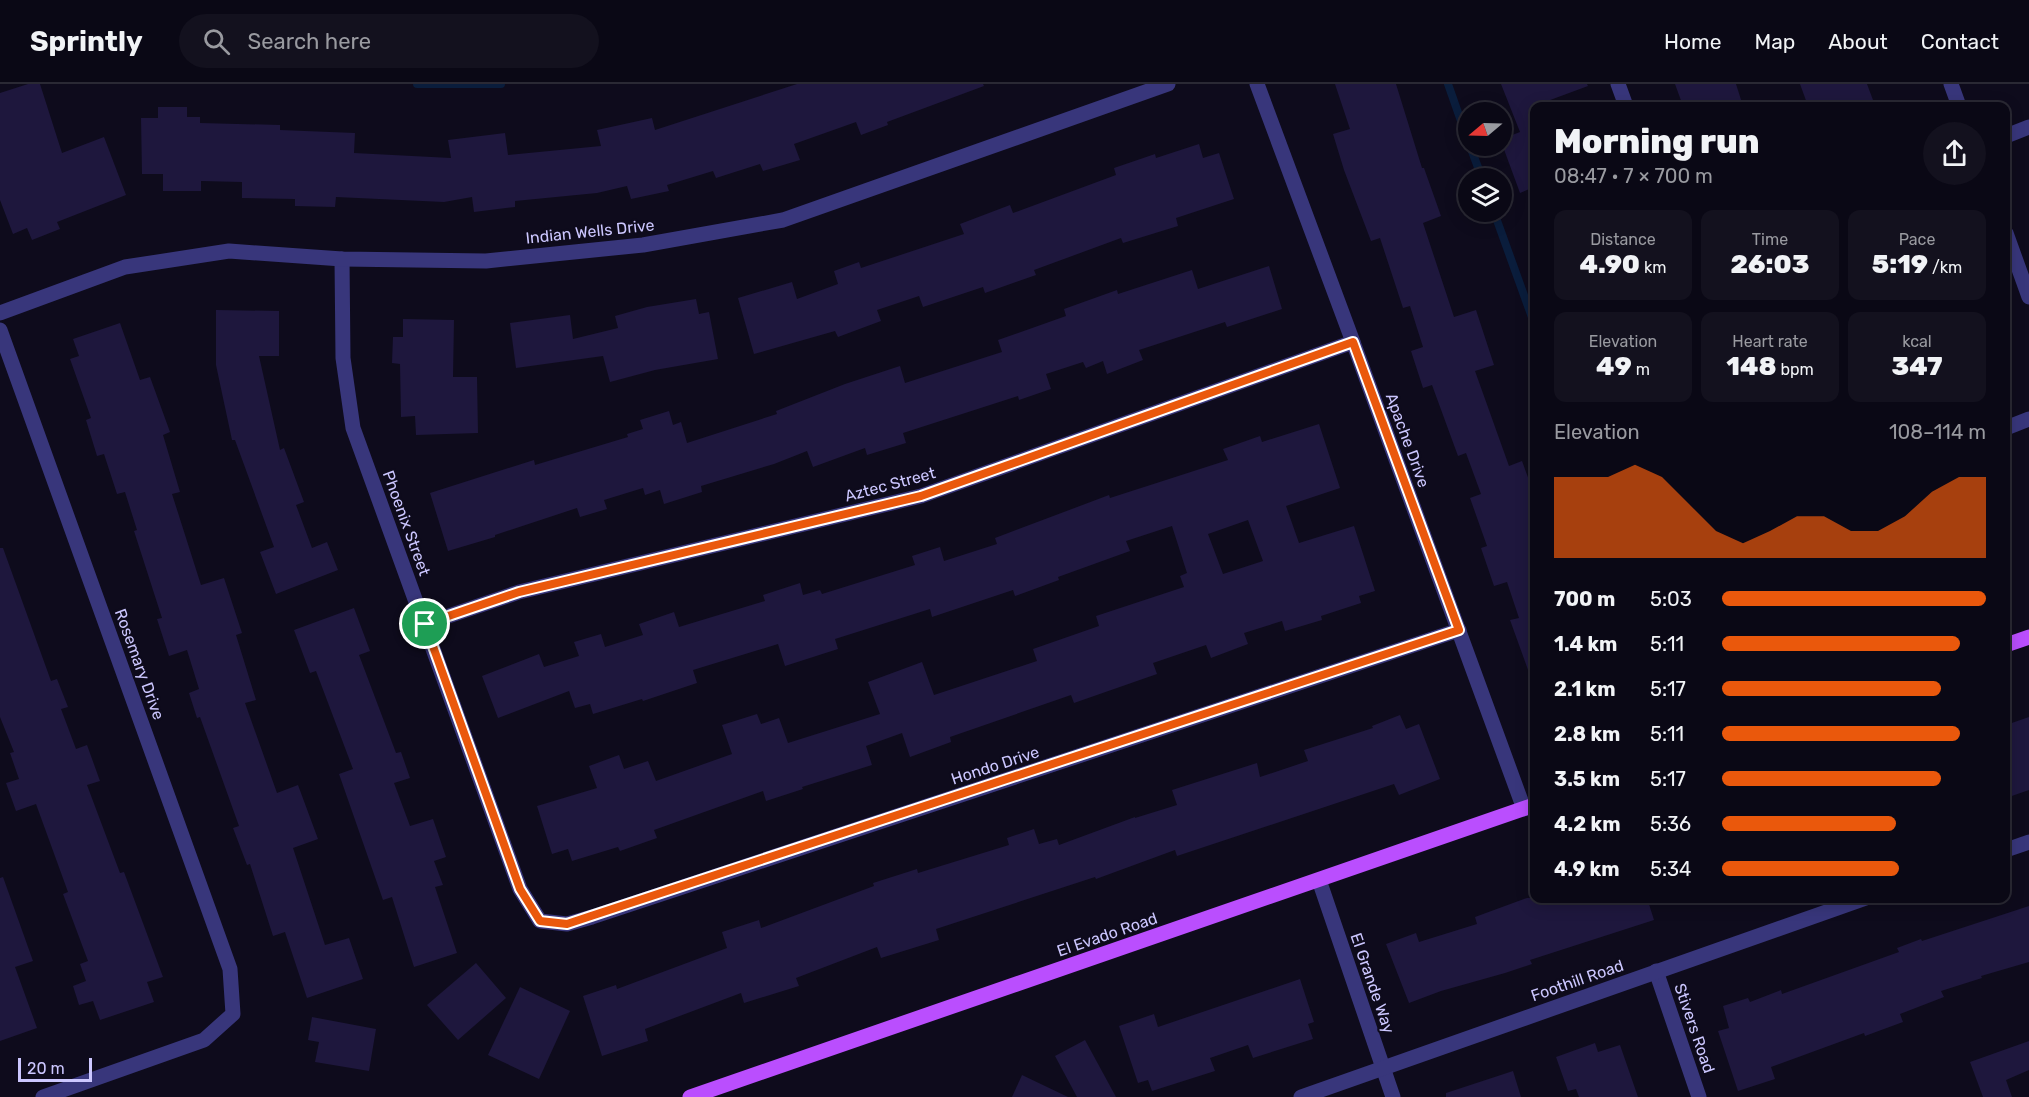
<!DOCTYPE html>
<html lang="en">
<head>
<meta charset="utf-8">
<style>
	:root { --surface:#0a0815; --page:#13111e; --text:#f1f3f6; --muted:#999aa0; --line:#2a2934; --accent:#ea580c }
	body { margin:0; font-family:Rubik,sans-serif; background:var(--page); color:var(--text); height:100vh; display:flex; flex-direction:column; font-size:22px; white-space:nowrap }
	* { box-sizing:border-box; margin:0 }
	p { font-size:20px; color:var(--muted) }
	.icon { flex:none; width:33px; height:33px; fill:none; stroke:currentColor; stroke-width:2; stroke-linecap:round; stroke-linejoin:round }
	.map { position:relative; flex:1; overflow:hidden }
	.details { position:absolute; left:1530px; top:18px; width:480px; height:801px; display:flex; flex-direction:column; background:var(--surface); border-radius:12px; box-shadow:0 3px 15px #0003,0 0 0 2px var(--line) }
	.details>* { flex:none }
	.needle { width:39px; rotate:251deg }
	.buttons { position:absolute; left:1458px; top:18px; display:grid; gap:12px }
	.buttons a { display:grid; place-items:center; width:54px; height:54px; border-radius:50%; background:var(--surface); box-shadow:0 3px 15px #0003,0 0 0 2px var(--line); font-size:30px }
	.scale { position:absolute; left:18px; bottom:15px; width:74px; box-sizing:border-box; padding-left:6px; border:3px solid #ccc7ff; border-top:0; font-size:16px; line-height:21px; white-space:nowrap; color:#ccc7ff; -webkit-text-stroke:4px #0e0b1c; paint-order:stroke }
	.pin { position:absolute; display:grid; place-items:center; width:51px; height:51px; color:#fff; margin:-26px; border:3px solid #fff; border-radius:50%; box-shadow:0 2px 6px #0007 }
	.round { display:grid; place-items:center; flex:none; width:63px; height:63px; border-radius:32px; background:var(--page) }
	.headline { display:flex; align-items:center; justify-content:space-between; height:102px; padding:0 24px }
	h1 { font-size:33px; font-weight:800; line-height:45px }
	.stats { display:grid; grid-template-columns:repeat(3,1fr); gap:9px; height:102px; padding:6px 24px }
	.stats div { display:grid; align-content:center; border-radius:12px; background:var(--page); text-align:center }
	.stats b { font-size:26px; font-weight:800 }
	.stats small { font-size:16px; font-weight:400 }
	.stats p { font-size:16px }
	.chart { height:168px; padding:12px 24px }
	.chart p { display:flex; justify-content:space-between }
	.chart svg { width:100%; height:108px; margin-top:6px; fill:var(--accent); opacity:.7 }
	ul { padding:0 24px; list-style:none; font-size:20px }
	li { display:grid; grid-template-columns:96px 72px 1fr; align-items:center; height:45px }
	li i { height:15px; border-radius:8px; background:var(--accent) }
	header { display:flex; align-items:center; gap:36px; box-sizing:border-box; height:84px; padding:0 30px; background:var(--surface); border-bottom:2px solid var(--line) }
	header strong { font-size:28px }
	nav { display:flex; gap:33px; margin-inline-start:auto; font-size:21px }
	.search { width:420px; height:54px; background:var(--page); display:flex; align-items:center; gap:15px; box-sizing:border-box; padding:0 21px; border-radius:33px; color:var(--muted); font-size:22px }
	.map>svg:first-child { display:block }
</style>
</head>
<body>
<header>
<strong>Sprintly</strong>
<div class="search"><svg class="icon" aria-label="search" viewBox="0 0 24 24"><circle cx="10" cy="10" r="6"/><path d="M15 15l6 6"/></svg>Search here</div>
<nav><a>Home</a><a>Map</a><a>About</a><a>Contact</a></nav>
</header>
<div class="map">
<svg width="2029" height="1013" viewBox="0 0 2029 1013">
	<rect width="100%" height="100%" fill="#0e0b1c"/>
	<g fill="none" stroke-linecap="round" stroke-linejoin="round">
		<!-- stream -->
		<g stroke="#0a1d3c" stroke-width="8">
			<path d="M417,0H501"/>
			<path d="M1448,0L1468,57"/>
			<path d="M1470,62L1482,94"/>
			<path d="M1494,128L1534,239"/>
		</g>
	</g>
	<!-- building -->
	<g fill="#1e173d" fill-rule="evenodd">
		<path d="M28,0H40L62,69L104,53L126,111L57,138L60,145L32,156L27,144L13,150L0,116V9Z"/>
		<path d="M797,0H983L984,2L887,38L888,41L861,51L856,38L794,60L800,76L763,87L760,80L716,94L713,87L667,101L669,107L631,115L627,102L597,109L515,117V123L474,128L472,113L444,118L336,113L335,123L295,122V115L242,114V98L201,97V107H163V90H142L141,34H158V23H187V33H200V39L280,41V46L355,49L354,69L451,74L448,56L505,49L508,71L601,62L597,46L652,34L655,46Z"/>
		<path d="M1335,0H1396L1422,84H1424L1441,132L1423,139L1454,233L1476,226L1494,281L1475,287L1509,382L1522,377L1534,410V596L1532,597L1510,536L1519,534L1507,498L1494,502L1481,464L1487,462L1470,414L1481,410L1466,369L1458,372L1432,301L1423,304L1411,267L1423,263L1410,222L1403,224L1380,154L1371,157L1344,86L1333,50L1350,45Z"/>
		<path d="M1501,0H1587L1588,2L1534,22V103L1520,109L1502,60V55L1520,48Z"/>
		<path d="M1675,0H1736L1743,22H1683Z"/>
		<path d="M1800,0H1867L1873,16L1855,22H1808Z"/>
		<path d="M1199,60L1203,74L1219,69L1234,115L1176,134L1178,142L1123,159L1121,154L1034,186L1036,191L985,209L983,203L923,223L919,212L877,226L881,237L838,253L835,247L754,270L738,214L792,198L797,215L838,200L834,187L859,178L861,184L964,150L960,140L1010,121L1013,129L1116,91L1114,84L1155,70L1156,74Z"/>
		<path d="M1269,182L1282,225L1227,243L1225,238L1139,266L1143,276L1107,290L1103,277L1086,284L1083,278L1046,290L1051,305L1019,316L1018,312L903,349L906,359L867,371L865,364L813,383L807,367L774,380L701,402L702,408L664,420L660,406L645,411L643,404L604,416L607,425L580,433L577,424L495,451V453L448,467L430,409L534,376L535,381L628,353L627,350L643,345L640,336L669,327L673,341L681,338L687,359L777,330L776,327L845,300L900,282L905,299L1002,268L998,256L1066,232L1064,225L1117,206L1118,210L1192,186L1198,205Z"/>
		<path d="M696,215L699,230L709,228L718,275L655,286L610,298L603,272L516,284L510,239L570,231L573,255L618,244L615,232L647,223Z"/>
		<path d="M216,226L279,227V272H259L280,366L284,364L304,418L296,421L312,464L327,458L338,486L276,510L260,468L274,463L235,356H232L216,281Z"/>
		<path d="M403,235L454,236L453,293H477L478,349L416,351L415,332L401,333L400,280L392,279L393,253H403Z"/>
		<path d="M120,239L140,296L150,293L170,348L163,351L180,408L172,410L201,501L224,494L242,549L236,551L256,616L245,619L277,709L298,701L318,755L293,764L325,861L349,854L363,895L307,914L285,848L273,852L250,780L247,781L233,744L239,742L200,633L197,634L189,609L199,605L187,566L169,572L157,535L162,534L134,447L137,446L125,408L117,410L104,370L97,372L86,336L91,334L70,275L79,272L73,255Z"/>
		<path d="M1319,340L1340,404L1286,422L1299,459L1354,442L1375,507L1359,512L1361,519L1321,532L1322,536L1285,547L1282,537L1244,549L1248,560L1211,574L1206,561L1153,579L1157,590L1074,619L1071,611L950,653L951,658L910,673L902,649L866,662L872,681L802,703L803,705L766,717L763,707L654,746L657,754L620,767L618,763L572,777L568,765L552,770L537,722L597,704L589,682L619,671L624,685L648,677L656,697L732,670L722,641L757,630L761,640L779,634L788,659L880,630L868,598L922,578L934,611L1037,577L1033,565L1099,542L1096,532L1184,503L1180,492L1187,489L1172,442L1126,457L1130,467L1058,493L1059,496L1015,512L1013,506L932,533L930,525L835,555L838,565L785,582L778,560L693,586L697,599L643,617L642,615L593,630L590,620L575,624L569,607L498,634L482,592L539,570L544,583L579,572L574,558L601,550L605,563L643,551L639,540L674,528L679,543L765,517L763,511L800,499L803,511L820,506L822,510L915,481L912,472L940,463L944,477L997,460L995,454L1109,411L1110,414L1228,376L1223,365L1260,352L1262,358ZM1248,436L1263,477L1223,490L1208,450Z"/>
		<path d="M0,464H3L51,597L57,595L68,623L61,625L76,665L87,661L100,697L87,701L120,789L124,788L163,893L147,898L154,918L100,936L93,917L79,921L73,902L86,897L80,880L88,877L63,810L68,808L36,720L16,727L6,699L19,695L10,669L14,668L0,633Z"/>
		<path d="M354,524L370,567L359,571L396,669L401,668L410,694L394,699L410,742L433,735L446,773L434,777L443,801L435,803L457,869L414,883L392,813L383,816L339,690L353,685L316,587L310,589L294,546Z"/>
		<path d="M1400,631L1406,645L1419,640L1440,695L1399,711L1394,700L1177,772L1175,766L1096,795L1095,793L936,845L939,856L881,874L877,863L796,894L799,902L744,919L741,909L645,945L648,957L602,972L583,912L616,901L617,905L727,864L722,848L759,836L761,844L874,802L873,799L917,785L918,789L1009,761L1007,754L1034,745L1039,760L1057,755L1059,761L1135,733V734L1177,721L1172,706L1257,679L1260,693L1308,677L1304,666L1373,644L1372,642Z"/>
		<path d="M2029,633V706L2006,714V641Z"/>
		<path d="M3,793L33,877L15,883L37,944L0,957V794Z"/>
		<path d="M1527,814H1647L1654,836L1530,876L1532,880L1505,889L1441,907L1409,919L1386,860L1416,849L1419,858L1477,840L1475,833Z"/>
		<path d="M2029,822V878L1981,892L1982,894L1941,907L1944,913L1900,930L1903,938L1865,952L1864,949L1771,983L1775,995L1738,1007L1718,947L1729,944L1723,922L1748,914L1750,918L1781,906L1782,910L1899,868L1897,864L1921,855L1922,857Z"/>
		<path d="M476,879L506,914L458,956L427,921Z"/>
		<path d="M1300,895L1314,938L1308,940L1313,955L1253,974L1248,961L1210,974L1215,987L1152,1007L1148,996L1138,999L1119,942L1154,930L1158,943Z"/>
		<path d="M520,903L570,927L539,995L488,971Z"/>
		<path d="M312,933L376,945L369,987L315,978L319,958L308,956Z"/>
		<path d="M1085,956L1116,1013H1077L1055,972Z"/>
		<path d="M2029,957V986L2006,996L2012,1013H1983L1970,978Z"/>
		<path d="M1595,959L1598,968L1620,961L1638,1013H1579L1576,1005L1568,1007L1556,973Z"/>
		<path d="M1513,987L1521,1013H1446V1009Z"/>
		<path d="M1022,991L1068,1013H1012Z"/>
	</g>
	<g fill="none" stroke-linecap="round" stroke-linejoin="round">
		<!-- minor -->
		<g stroke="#38367b" stroke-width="15">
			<path d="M1257,0L1353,258L1524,725"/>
			<path d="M1618,0L1626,22"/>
			<path d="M1951,0L1959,22"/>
			<path d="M2006,52L2029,43"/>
			<path d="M2006,149L2029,213"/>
			<path d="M342,175L343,274L353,344L520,805L540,837L567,840L592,833L1459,546"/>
			<path d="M0,229L125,183L229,167L342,175L486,177L643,161L783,136L1168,0"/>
			<path d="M0,246L230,885L233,930L204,956L43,1013"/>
			<path d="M2006,344L2029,335"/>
			<path d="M425,540L519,508L921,412L1353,258"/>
			<path d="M2006,766L2029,758"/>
			<path d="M1319,796L1393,1013"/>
			<path d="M1656,887L1699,1013"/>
			<path d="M1301,1013L1866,814"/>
		</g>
		<!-- major -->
		<g stroke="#ba4efe" stroke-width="15">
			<path d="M2006,561L2029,553"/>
			<path d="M690,1013L1534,721"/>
		</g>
	</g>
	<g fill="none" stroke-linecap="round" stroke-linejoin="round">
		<defs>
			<path id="route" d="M1353,258L1459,546L591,832L567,840L540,837L520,805L425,540L519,508L921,412Z"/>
		</defs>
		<!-- route casing -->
		<use href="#route" stroke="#fff" stroke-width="12"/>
		<!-- route -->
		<use href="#route" stroke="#ea580c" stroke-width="8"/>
	</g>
	<g text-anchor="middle" stroke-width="4.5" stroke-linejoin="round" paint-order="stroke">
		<!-- street labels -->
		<g font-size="16" fill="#ccc7ff" stroke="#0e0b1c">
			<text transform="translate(590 147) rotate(-6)" y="6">Indian Wells Drive</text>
			<text transform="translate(1408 356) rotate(70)" y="6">Apache Drive</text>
			<text transform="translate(890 400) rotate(-15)" y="6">Aztec Street</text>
			<text transform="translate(407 439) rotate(70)" y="6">Phoenix Street</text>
			<text transform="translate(140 580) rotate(70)" y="6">Rosemary Drive</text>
			<text transform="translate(995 681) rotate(-18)" y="6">Hondo Drive</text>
			<text transform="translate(1107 850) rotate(-19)" y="6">El Evado Road</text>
			<text transform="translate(1577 896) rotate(-19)" y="6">Foothill Road</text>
			<text transform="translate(1373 899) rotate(71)" y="6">El Grande Way</text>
			<text transform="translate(1695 944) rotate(71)" y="6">Stivers Road</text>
		</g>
	</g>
</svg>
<div class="buttons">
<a><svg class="needle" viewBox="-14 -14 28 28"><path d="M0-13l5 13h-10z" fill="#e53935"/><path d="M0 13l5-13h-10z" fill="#999aa0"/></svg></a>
<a><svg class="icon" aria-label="layers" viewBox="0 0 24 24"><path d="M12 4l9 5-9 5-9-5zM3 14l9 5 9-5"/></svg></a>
</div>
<div class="scale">20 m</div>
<div class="pin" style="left:425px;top:540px;background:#1e9e55"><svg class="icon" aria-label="arrive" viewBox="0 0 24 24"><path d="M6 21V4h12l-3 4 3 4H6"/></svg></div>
<section class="details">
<div class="headline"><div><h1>Morning run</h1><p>08:47 · 7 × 700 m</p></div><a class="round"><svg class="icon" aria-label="share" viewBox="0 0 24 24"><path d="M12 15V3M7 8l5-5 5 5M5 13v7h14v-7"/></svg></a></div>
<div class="stats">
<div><p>Distance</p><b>4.90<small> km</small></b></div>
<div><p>Time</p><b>26:03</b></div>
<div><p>Pace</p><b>5:19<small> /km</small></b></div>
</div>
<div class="stats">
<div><p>Elevation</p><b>49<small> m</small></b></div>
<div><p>Heart rate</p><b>148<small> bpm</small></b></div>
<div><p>kcal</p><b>347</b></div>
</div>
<div class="chart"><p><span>Elevation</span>108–114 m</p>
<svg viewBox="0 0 160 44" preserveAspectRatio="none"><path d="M0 44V11L10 11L20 11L30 6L40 11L50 22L60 33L70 38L80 33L90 27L100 27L110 33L120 33L130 27L140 17L150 11L160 11V44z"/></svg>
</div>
<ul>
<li><b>700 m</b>5:03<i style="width:100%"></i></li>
<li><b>1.4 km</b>5:11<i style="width:90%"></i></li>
<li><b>2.1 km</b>5:17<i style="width:83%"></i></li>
<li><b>2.8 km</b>5:11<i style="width:90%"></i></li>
<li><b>3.5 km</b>5:17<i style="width:83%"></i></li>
<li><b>4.2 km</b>5:36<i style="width:66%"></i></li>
<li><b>4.9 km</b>5:34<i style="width:67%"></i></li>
</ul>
</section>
</div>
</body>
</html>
